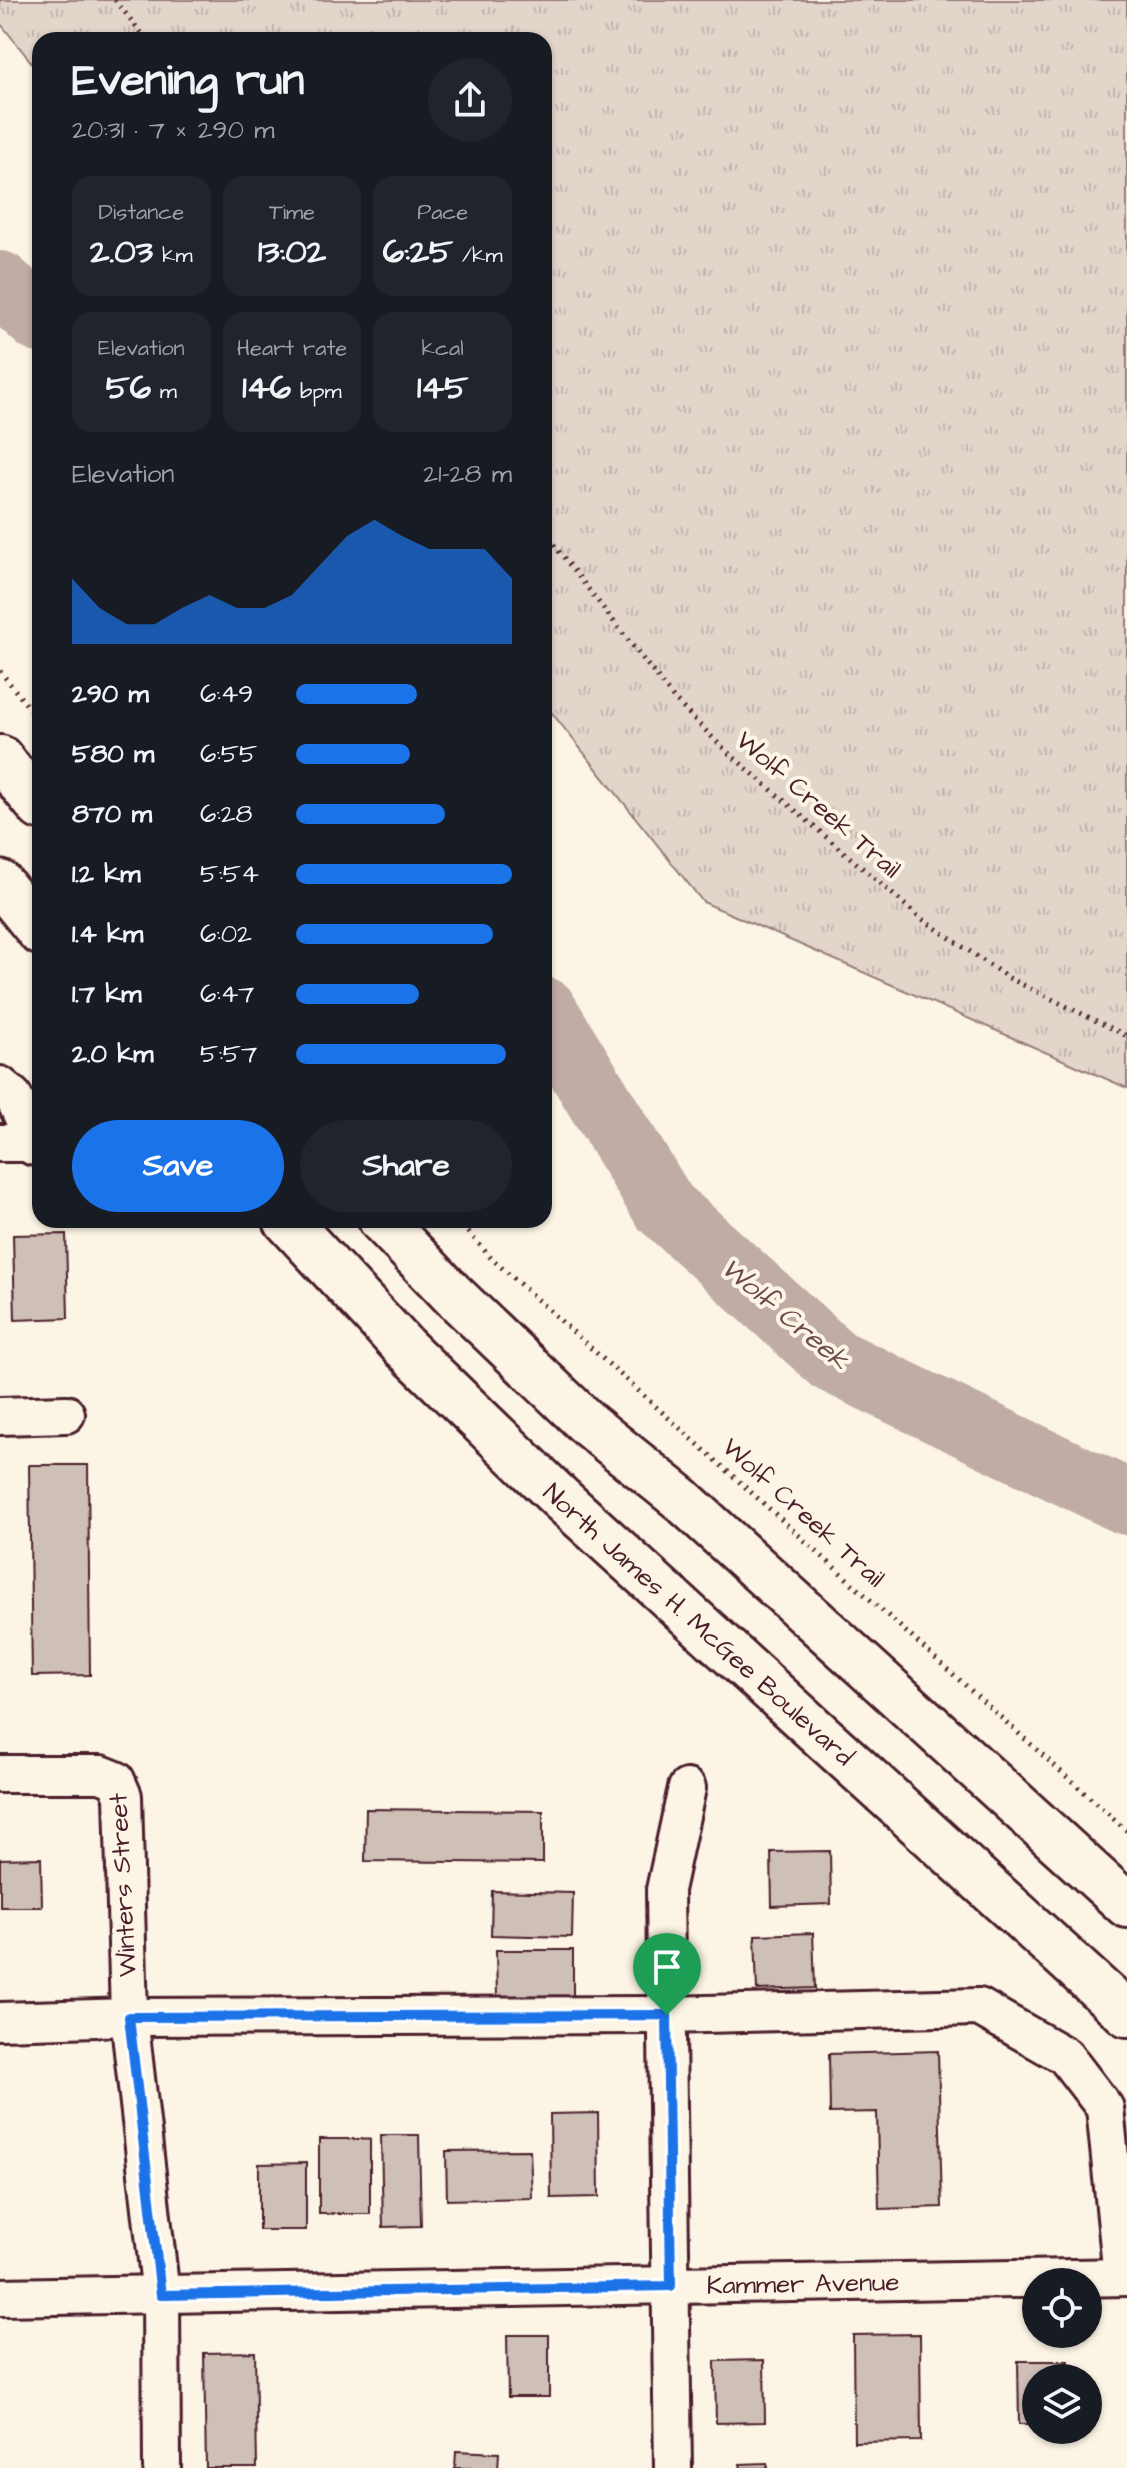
<!DOCTYPE html>
<html lang="en">
<head>
<meta charset="utf-8">
<style>
	:root { --surface:#171b24; --page:#20242c; --text:#f1f3f6; --muted:#9ea1a6; --accent:#1a73e8 }
	body { margin:0; font-family:"Architects Daughter",sans-serif; background:var(--page); color:var(--text); height:100vh; display:flex; flex-direction:column; font-size:30px; white-space:nowrap }
	* { box-sizing:border-box; margin:0 }
	p { font-size:26px; color:var(--muted) }
	.icon { flex:none; width:44px; height:44px; fill:none; stroke:currentColor; stroke-width:2; stroke-linecap:round; stroke-linejoin:round }
	.map { position:relative; flex:1; overflow:hidden }
	.details { position:absolute; left:32px; top:32px; width:520px; height:1196px; display:flex; flex-direction:column; background:var(--surface); border-radius:24px; box-shadow:0 2px 6px #0004 }
	.details>* { flex:none }
	.controls { position:absolute; left:1022px; top:2268px; display:grid; gap:16px }
	.controls a { display:grid; place-items:center; width:80px; height:80px; border-radius:50%; background:var(--surface); box-shadow:0 2px 6px #0004; font-size:40px }
	.pin { position:absolute; display:grid; place-items:center; width:68px; height:68px; color:#fff; margin:-82px -34px; border-radius:50% 50% 50% 0; rotate:-45deg; box-shadow:0 0 8px #0007 }
	.pin .icon { rotate:45deg }
	.round { display:grid; place-items:center; flex:none; width:84px; height:84px; border-radius:42px; background:var(--page) }
	.headline { display:flex; align-items:center; justify-content:space-between; height:136px; padding:0 40px }
	h1 { font-size:44px; font-weight:700; line-height:60px }
	.figures { display:grid; grid-template-columns:repeat(3,1fr); gap:12px; height:136px; padding:8px 40px }
	.figures div { display:grid; align-content:center; border-radius:20px; background:var(--page); text-align:center }
	.figures b { font-size:34px; font-weight:700 }
	.figures small { font-size:22px; font-weight:400 }
	.figures p { font-size:22px }
	.chart { height:224px; padding:16px 40px }
	.chart p { display:flex; justify-content:space-between }
	.chart svg { width:100%; height:144px; margin-top:8px; fill:var(--accent); opacity:.7 }
	.cta { display:flex; gap:16px; margin-top:auto; padding:16px 40px }
	.cta a { flex:1; height:92px; border-radius:48px; background:var(--accent); color:#fff; font-size:32px; font-weight:700; line-height:92px; text-align:center }
	.cta a+a { background:var(--page); color:var(--text) }
	ul { padding:0 40px; list-style:none; font-size:26px }
	li { display:grid; grid-template-columns:128px 96px 1fr; align-items:center; height:60px }
	li i { height:20px; border-radius:10px; background:var(--accent) }
	.map>svg:first-child { display:block }
</style>
</head>
<body>
<div class="map">
<svg width="1127" height="2468" viewBox="0 0 1127 2468">
	<defs>
		<pattern id="grass-tufts" width="24" height="20" patternUnits="userSpaceOnUse" patternTransform="scale(2)"><rect width="24" height="20" fill="#e2d5ca"/><path d="M3 7l-1-3M5 7V3M7 7l1-3M15 17l-1-3M17 17v-4M19 17l1-3" fill="none" stroke="#c3b6ae"/></pattern>
	</defs>
	<rect width="100%" height="100%" fill="#fcf5e5"/>
	<filter id="ink" filterUnits="userSpaceOnUse"><feTurbulence type="fractalNoise" baseFrequency=".0125" numOctaves="2"/><feDisplacementMap in="SourceGraphic" scale="16" xChannelSelector="R" yChannelSelector="G"/><feConvolveMatrix kernelMatrix="1 2 1 2 8 2 1 2 1" color-interpolation-filters="sRGB"/></filter>
	<g filter="url(#ink)">
		<!-- grass -->
		<path fill="url(#grass-tufts)" stroke="#967a7a" stroke-width="2" d="M0,0H1127V1088L703,902L544,703V40H40V73L0,23Z"/>
		<g fill="none" stroke-linecap="round" stroke-linejoin="round">
			<!-- river -->
			<g stroke="#c0aca5" stroke-width="66">
				<path d="M0,284L40,320"/>
				<path d="M544,1010L664,1207L834,1361L1127,1502"/>
			</g>
		</g>
		<!-- building -->
		<g fill="#cfc0b7" stroke="#4a1f2b" stroke-width="2">
			<path d="M66,1234L68,1318L15,1320L13,1235Z"/>
			<path d="M29,1465H88L90,1675L32,1676Z"/>
			<path d="M366,1809L543,1811V1863L365,1861Z"/>
			<path d="M830,1851L831,1904L772,1906L771,1852Z"/>
			<path d="M41,1858L42,1907H0V1859Z"/>
			<path d="M492,1891L573,1893L572,1937L491,1935Z"/>
			<path d="M813,1933L815,1988L757,1990L755,1935Z"/>
			<path d="M496,1950H573V1998L497,1999Z"/>
			<path d="M938,2051L942,2207L879,2209L877,2112L830,2113L829,2054Z"/>
			<path d="M598,2113L599,2197L551,2198L550,2114Z"/>
			<path d="M381,2135H419L421,2226L383,2227Z"/>
			<rect x="319" y="2139" width="51" height="75"/>
			<path d="M530,2150L532,2198L447,2200L446,2151Z"/>
			<path d="M306,2163V2230H259V2164Z"/>
			<path d="M920,2334L921,2441L854,2442L853,2335Z"/>
			<path d="M507,2335H549V2397H508Z"/>
			<path d="M255,2352L257,2468H206L204,2353Z"/>
			<path d="M764,2360L765,2422L716,2423L715,2361Z"/>
			<path d="M1018,2361H1068V2378H1036V2424H1019Z"/>
			<path d="M456,2451L499,2453L498,2468H455Z"/>
			<path d="M767,2463L768,2468H741L740,2464Z"/>
		</g>
		<g fill="none" stroke-linecap="round" stroke-linejoin="round">
			<defs>
				<g id="minor">
					<path d="M0,1085L13,1096L35,1143"/>
					<path d="M0,1143H40"/>
					<path d="M0,1416L66,1414"/>
					<path d="M0,1774H101L116,1780L123,1796L129,2017L161,2295L162,2468"/>
					<path d="M0,2021L129,2017L667,2015L979,2007L1065,2056L1105,2108L1122,2277"/>
					<path d="M0,2297L1127,2277"/>
					<path d="M673,2468L665,1890L687,1788"/>
				</g>
				<g id="major">
					<path d="M0,758L40,807"/>
					<path d="M0,883L40,932"/>
					<path d="M35,1143L40,1139"/>
					<path d="M286,1220L404,1347L559,1497L1127,2014"/>
					<path d="M381,1220L452,1294L589,1425L681,1499L1127,1905"/>
				</g>
			</defs>
			<!-- minor casing -->
			<use href="#minor" stroke="#4a1f2b" stroke-width="42"/>
			<!-- major casing -->
			<use href="#major" stroke="#4a1f2b" stroke-width="50"/>
			<!-- path -->
			<g stroke="#4a1f2b" stroke-width="5" stroke-dasharray="2 6" stroke-linecap="butt">
				<path d="M115,0L147,40"/>
				<path d="M544,532L674,699L724,749L918,916L1007,977L1127,1036"/>
				<path d="M0,671L40,722"/>
				<path d="M458,1220L491,1258L1127,1831"/>
			</g>
			<!-- minor -->
			<use href="#minor" stroke="#fcf5e5" stroke-width="36"/>
			<!-- major -->
			<use href="#major" stroke="#fcf5e5" stroke-width="44"/>
		</g>
	</g>
	<g fill="none" stroke-linecap="round" stroke-linejoin="round" filter="url(#ink)">
		<defs>
			<path id="route" d="M667,2015L671,2286L161,2295L129,2017Z"/>
		</defs>
		<!-- route casing -->
		<use href="#route" stroke="#fff" stroke-width="16"/>
		<!-- route -->
		<use href="#route" stroke="#1a73e8" stroke-width="10"/>
	</g>
	<g text-anchor="middle" stroke-width="8" stroke-linejoin="round" paint-order="stroke">
		<!-- street labels -->
		<g font-size="26" fill="#4a1f2b" stroke="#fcf5e5">
			<text transform="translate(819 804) rotate(41)" y="9">Wolf Creek Trail</text>
			<text transform="translate(804 1512) rotate(42)" y="9">Wolf Creek Trail</text>
			<text transform="translate(699 1624) rotate(42)" y="9">North James H. McGee Boulevard</text>
			<text transform="translate(122 1885) rotate(-93)" y="9">Winters Street</text>
			<text transform="translate(803 2283) rotate(-1)" y="9">Kammer Avenue</text>
		</g>
		<!-- water labels -->
		<g font-size="28" font-style="italic" fill="#6d4950" stroke="#fcf5e5">
			<text transform="translate(786 1313) rotate(40)" y="10">Wolf Creek</text>
		</g>
	</g>
</svg>
<div class="controls">
<a><svg class="icon" aria-label="locate" viewBox="0 0 24 24"><circle cx="12" cy="12" r="6"/><path d="M12 2v4M12 18v4M2 12h4M18 12h4"/></svg></a>
<a><svg class="icon" aria-label="layers" viewBox="0 0 24 24"><path d="M12 4l9 5-9 5-9-5zM3 14l9 5 9-5"/></svg></a>
</div>
<div class="pin" style="left:667px;top:2015px;background:#1e9e55"><svg class="icon" aria-label="arrive" viewBox="0 0 24 24"><path d="M6 21V4h12l-3 4 3 4H6"/></svg></div>
<section class="details">
<div class="headline"><div><h1>Evening run</h1><p>20:31 · 7 × 290 m</p></div><a class="round"><svg class="icon" aria-label="share" viewBox="0 0 24 24"><path d="M12 15V3M7 8l5-5 5 5M5 13v7h14v-7"/></svg></a></div>
<div class="figures">
<div><p>Distance</p><b>2.03<small> km</small></b></div>
<div><p>Time</p><b>13:02</b></div>
<div><p>Pace</p><b>6:25<small> /km</small></b></div>
</div>
<div class="figures">
<div><p>Elevation</p><b>56<small> m</small></b></div>
<div><p>Heart rate</p><b>146<small> bpm</small></b></div>
<div><p>kcal</p><b>145</b></div>
</div>
<div class="chart"><p><span>Elevation</span>21–28 m</p>
<svg viewBox="0 0 160 44" preserveAspectRatio="none"><path d="M0 44V24L10 33L20 38L30 38L40 33L50 29L60 33L70 33L80 29L90 20L100 11L110 6L120 11L130 15L140 15L150 15L160 24V44z"/></svg>
</div>
<ul>
<li><b>290 m</b>6:49<i style="width:56%"></i></li>
<li><b>580 m</b>6:55<i style="width:53%"></i></li>
<li><b>870 m</b>6:28<i style="width:69%"></i></li>
<li><b>1.2 km</b>5:54<i style="width:100%"></i></li>
<li><b>1.4 km</b>6:02<i style="width:91%"></i></li>
<li><b>1.7 km</b>6:47<i style="width:57%"></i></li>
<li><b>2.0 km</b>5:57<i style="width:97%"></i></li>
</ul>
<div class="cta"><a>Save</a><a>Share</a></div>
</section>
</div>
</body>
</html>
